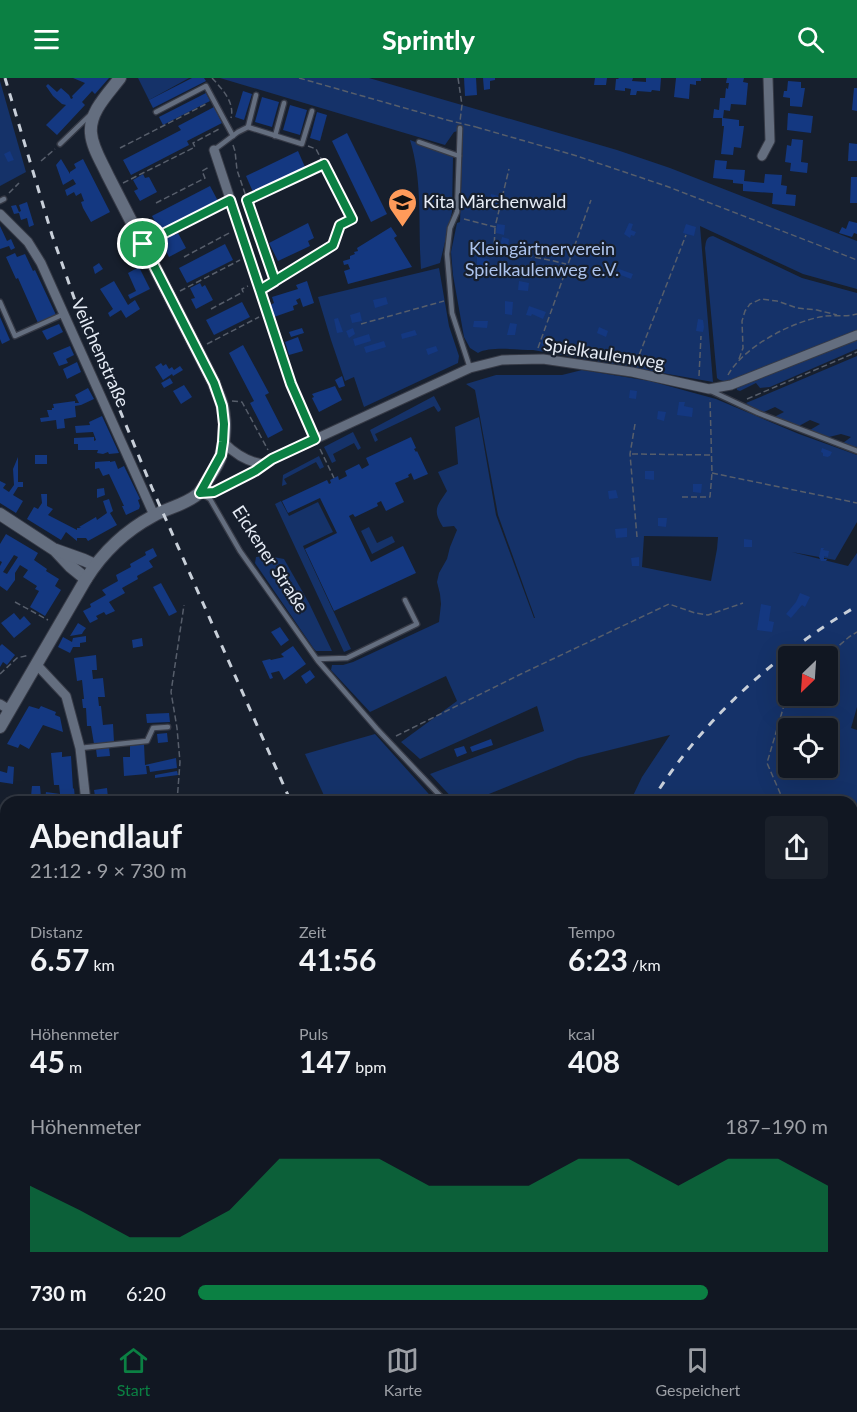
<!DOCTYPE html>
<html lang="de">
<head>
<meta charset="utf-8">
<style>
	:root { --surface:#111722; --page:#1a202a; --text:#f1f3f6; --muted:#9c9fa5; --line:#303640; --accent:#0b8043 }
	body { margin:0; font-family:Lato,sans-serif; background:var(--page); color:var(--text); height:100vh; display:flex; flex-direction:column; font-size:22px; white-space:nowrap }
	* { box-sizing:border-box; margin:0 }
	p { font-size:20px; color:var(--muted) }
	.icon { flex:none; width:33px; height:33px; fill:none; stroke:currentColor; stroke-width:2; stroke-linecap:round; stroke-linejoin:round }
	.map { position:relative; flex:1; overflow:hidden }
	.details { position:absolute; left:0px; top:718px; width:858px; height:532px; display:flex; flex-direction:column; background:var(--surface); border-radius:18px 18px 0 0; box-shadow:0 6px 24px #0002,0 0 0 2px var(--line) }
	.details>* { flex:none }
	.needle { width:39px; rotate:205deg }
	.controls { position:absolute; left:778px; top:568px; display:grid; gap:12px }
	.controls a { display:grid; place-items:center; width:60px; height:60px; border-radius:6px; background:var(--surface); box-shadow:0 6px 24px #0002,0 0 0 2px var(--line); font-size:30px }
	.pin { position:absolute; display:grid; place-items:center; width:51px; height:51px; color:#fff; margin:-26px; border:3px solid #fff; border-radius:50%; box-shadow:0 2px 6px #0007 }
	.round { display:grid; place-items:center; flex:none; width:63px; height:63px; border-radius:6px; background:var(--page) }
	.overview { display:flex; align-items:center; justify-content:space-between; height:102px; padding:0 30px }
	h1 { font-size:33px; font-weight:700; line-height:45px }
	.stats { display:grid; grid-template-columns:repeat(3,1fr); gap:9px; height:102px; padding:6px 30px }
	.stats div { display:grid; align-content:center }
	.stats b { font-size:30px; font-weight:700 }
	.stats small { font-size:16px; font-weight:400 }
	.stats p { font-size:16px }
	.chart { height:168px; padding:12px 30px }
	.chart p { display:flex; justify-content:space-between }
	.chart svg { width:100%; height:108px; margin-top:6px; fill:var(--accent); opacity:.7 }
	ul { padding:0 30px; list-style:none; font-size:20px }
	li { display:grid; grid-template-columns:96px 72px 1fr; align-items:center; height:45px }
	li i { height:15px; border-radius:8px; background:var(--accent) }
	header { display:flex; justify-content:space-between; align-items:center; height:78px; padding:0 30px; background:var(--accent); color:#fff; font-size:27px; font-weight:700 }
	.tabs { display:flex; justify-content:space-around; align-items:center; height:84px; border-top:2px solid var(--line); background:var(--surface); font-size:16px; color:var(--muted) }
	.tabs a { display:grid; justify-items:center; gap:3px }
	.tabs .current { color:var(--accent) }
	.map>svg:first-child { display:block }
</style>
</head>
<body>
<header><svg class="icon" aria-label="menu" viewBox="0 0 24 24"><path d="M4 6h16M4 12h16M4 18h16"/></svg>Sprintly<svg class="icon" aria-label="search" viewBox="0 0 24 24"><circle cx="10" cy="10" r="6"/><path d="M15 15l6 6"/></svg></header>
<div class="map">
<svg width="857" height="1250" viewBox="0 0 857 1250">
	<rect width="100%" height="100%" fill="#171f2d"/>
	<!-- green -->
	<g fill="#153269" fill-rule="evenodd">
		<path d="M138,0H189L149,22Z"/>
		<path d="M220,0H369L617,72L670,90L857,163V211L803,196L700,148L713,304L533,272C518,272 490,268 478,275L470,270L464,259L453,197L451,174L457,145L460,144L463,54L458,53L454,54L445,67Z"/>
		<path d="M0,3L26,94L0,108Z"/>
		<path d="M410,62L453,78L452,134L440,185L421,191C418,148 423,104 410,62Z"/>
		<path d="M713,158L802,200L857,215V253L737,301C730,301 723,306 717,300L705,170C706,163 706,159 713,158Z"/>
		<path d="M439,190L449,248L459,278L458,285L364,329L354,299L345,303L331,262L318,219Z"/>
		<path d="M857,261V271L770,309L760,310L756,305L740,313L737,312V309Z"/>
		<path d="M857,278V370L843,365L851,359L841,356L829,359L810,352L820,346L810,342L799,348L774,339L784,334L775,329L764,334L754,331L746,325Z"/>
		<path d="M582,292L650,303L716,321L799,356L857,377V444L835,482L792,474L848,488L857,475V629L851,650L857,652V1049L852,1048V724H630L642,699L670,657L578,680L469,724H456L430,696L544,653L537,628L420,681L401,664L457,623L446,598L370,634L331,592L332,587H343L353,584L439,544L441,526L440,516L437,504L439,495L447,481L450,469L457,452L454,448L443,449C432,432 437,428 447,413L438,394L458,386L455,349L479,339L496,437L534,540H535L498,437L475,312L466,306L496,297H562ZM644,458L718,459L717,471L711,503L642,489ZM789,579H828V618H789ZM789,651H828V690H789Z"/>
		<path d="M434,318L441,331L440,333L438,334L434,328L375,356L378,362L375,364L370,352Z"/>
		<path d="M353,354L361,370L358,372L354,365L333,376L336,383L332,385L324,369Z"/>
		<path d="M319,378L324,389L320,391L316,384L284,401L287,406L282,408L283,397Z"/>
		<path d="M281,423L289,438L318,424L333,454L303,468L351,571L344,574L275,426Z"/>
		<path d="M369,449L377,465L392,458L395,464L372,476L361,453Z"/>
		<path d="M268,478L284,481L309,525L332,573H316L314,571L255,485L256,479Z"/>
		<path d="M375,656L436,724H327L305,676Z"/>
		<path d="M852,1121H857V1250H820L819,1245H852Z"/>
		<path d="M533,1245H631L632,1250H535Z"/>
	</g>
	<!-- building -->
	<g fill="#143881" fill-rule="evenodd">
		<path d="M73,0H109L95,16L92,13L82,24L85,27L57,57L46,47L66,27L62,26L53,18L46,8L48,6L57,14L61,10L69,17L71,21L73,20L72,18L85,5Z"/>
		<path d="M192,0H204L206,3L153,30L149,22Z"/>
		<path d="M464,0H476L477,17L465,18Z"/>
		<path d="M483,0H495V2L490,3V11L484,12Z"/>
		<path d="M595,0H607L606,7H594Z"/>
		<path d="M619,0H633L632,3L646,4V0H661L660,13L652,12L651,14L637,13L636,17H630L631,11L625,10V13L615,12L616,1H618Z"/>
		<path d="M676,0H701V3H696V7L690,6L689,21L674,19Z"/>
		<path d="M727,0H744L743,4L748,5L746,27L731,26L730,33L724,32L723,40L739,42V48H744L741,70L734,69L733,77L721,76L724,48H722V40H713L714,31L719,32L720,20H725L726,10L728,11L729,5H726Z"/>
		<path d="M788,3L801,4V10H805L802,29L790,28V20L783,19L784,13H787Z"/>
		<path d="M854,10H857V33L852,32Z"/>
		<path d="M243,13L252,16L244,42L235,39Z"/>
		<path d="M206,15L210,23L163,47L159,39Z"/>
		<path d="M262,19L279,24L272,49L255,44Z"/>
		<path d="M290,27L307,32L300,57L283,52Z"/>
		<path d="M214,29L222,45L187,63L189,67L131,97L123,82L181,52L178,48Z"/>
		<path d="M317,34L327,37L320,63L310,60Z"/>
		<path d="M788,35L813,38L811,55L787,52Z"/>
		<path d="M347,55L387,136L371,144L332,63Z"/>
		<path d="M792,61L803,62L801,84L808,85L807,95L790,93L791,85L785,84L787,67L791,68Z"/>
		<path d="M849,65L857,66V83H848Z"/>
		<path d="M10,73L14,82L8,84L4,76Z"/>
		<path d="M298,73L305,89L253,114L246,98Z"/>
		<path d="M61,81L70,96V94L76,90L74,86L83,81L110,134L91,144L83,130L81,124L84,123L81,115L76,118L74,114L67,118L65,112L76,106L73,101L63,107L56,87Z"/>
		<path d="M715,82L727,83L726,91L745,92L744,103L764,105L765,96L782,97L781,107L787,108L786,116L796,117L795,128L772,126L773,115L743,113V106L733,105V102L713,100Z"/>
		<path d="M143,96L145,100L149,99L157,114L140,123L134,113L138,111L133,102Z"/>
		<path d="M851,99H857V125H850Z"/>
		<path d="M210,108L218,123L160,153L152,138Z"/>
		<path d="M491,116L499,118L497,128L489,126Z"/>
		<path d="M27,124L34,147L29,149L27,140L21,142L19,135L14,136L11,128L16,127L19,134L21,133L19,127Z"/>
		<path d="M849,143L857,145V156L854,155L852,159L839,155L842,149L846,151Z"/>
		<path d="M308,145L314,160L308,163L310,168L278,183L269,165Z"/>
		<path d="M629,145L633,146L631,152L636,154L634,158L631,157L630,160L624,156Z"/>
		<path d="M497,146L505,147L504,157L496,155Z"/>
		<path d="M686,146L696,149L694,158L683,155Z"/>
		<path d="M0,148L7,163L11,161L15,170L11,172L9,168L0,171Z"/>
		<path d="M391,149L397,158L394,160L412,189L348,206L344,193L350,191L348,186L344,187L343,183L350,181V178L355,176L354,174L358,173L357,170Z"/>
		<path d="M173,153L175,157L178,155L186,170L169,179L164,169L168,167L162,158Z"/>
		<path d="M502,159L509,161L508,169L500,168Z"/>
		<path d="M225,166L233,182L187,205L179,190Z"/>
		<path d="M15,175L17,179L25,176L33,193L35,192L56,237L38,245L18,200L16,201L6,179Z"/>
		<path d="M477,175H482V180L489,181L488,191L477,190Z"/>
		<path d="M99,185L103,191L95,196L93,189Z"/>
		<path d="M139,189L150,211L130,221L128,217L136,213L128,195Z"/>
		<path d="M619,191L633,196L631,201L618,196Z"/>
		<path d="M114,203L128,227L135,222L140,231L126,240L121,232L110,239L108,235L113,231L100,211Z"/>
		<path d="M307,203L314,225L303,229L300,220L296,222L298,226L293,228L294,232L274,239L270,227L274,225L272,219L298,211L296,207Z"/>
		<path d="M519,203L529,205L528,213L518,212Z"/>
		<path d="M200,205L202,209L205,207L213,222L196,231L191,221L195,220L190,210Z"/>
		<path d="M386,219L388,226L375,230L373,222Z"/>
		<path d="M505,223L513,224L512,237L505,236Z"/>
		<path d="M242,224L250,239L214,257L206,242Z"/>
		<path d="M529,228L546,234L543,241L532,236L531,238L526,237Z"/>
		<path d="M360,234L362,243L352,245L350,237Z"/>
		<path d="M0,239L10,262L2,266L0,261Z"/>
		<path d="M338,240L343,254L337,255L334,241Z"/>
		<path d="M698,241L703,242L704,249L703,254L696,253Z"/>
		<path d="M474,243H488L487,250L473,249Z"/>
		<path d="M510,245L517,246L515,257H507Z"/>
		<path d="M59,246L63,254L47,262L42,253Z"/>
		<path d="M599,249L608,253L606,259L597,255Z"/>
		<path d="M302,250L304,255L291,259L289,254Z"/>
		<path d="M353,250L355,256L349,260L346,253Z"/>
		<path d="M415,252L417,257L402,261L401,256Z"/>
		<path d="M369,256L371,263L355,268L353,261Z"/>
		<path d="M544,258L552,261L549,269L541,267Z"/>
		<path d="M298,259L303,273L289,277L285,264Z"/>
		<path d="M384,263L386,269L366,275L364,269Z"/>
		<path d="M243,267L269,315L265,317L283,352L268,360L250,325L254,323L229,275Z"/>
		<path d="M70,268L74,277L66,281L68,285L59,288L53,275Z"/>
		<path d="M436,268L438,273L428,277L426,271Z"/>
		<path d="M77,284L81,294L67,301L63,291Z"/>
		<path d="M161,285L163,288L166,286L169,291L172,289L174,292L180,288L183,292L173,298L172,296L163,302L155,289Z"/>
		<path d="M342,298L345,308L339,310L335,302Z"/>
		<path d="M170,300L173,305L164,310L161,305Z"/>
		<path d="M184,307L192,319L181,326L173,313Z"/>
		<path d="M335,308L342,322L319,334L312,320L314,319L312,316Z"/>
		<path d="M88,310L94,321L81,327L75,328L76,339L64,341L65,350L57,351L56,342L41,344L40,340L49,339L47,332H52V330H54L53,326L75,323V325H79L75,317Z"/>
		<path d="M630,312L637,313L636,321L629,320Z"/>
		<path d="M679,324H685L684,328L693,330L692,339L677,337Z"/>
		<path d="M658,333L666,334L664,343L657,341Z"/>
		<path d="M102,338L119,375L109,376L108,374L103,376L97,375L98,372H78V366H74V360L94,359V363L96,362L93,354L76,355L75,348L90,347L89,344Z"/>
		<path d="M411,359L416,370L414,371L416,374L417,373L428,396L414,402L411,395L408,397L409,399L395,405L404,424L386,433L381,423L377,425L378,428L355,439L353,436L349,438L371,484L403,468L416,495L334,533L305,471L337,455L320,420L288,435L282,423L327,402L329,406L331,405L330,402L338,398L339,402L347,398L345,393L359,386L362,391L369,387L366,380Z"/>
		<path d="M822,370L832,374L830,378H829L828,379L823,378V375L821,374Z"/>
		<rect x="35" y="377" width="12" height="9"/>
		<path d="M18,379V404H23V409H18L13,417L23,423L16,435L0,425V403L6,406L3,410L9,414L14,407L13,391Z"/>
		<path d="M110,383V384L115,383L118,391L124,388L140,421L138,422L140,428L139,431L126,437L122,428H124L109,396L103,398L99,390L95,391V384Z"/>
		<path d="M645,393H654V402L645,401Z"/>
		<path d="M693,406H702L701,415L693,414Z"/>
		<path d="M104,410L105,417L97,420V411Z"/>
		<path d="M616,412L618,420L609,421L608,413Z"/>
		<path d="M41,416H47V428L53,431L48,437L77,452V450H81L79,449L96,439L97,442L107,435L103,423L109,421L113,433L110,435L117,447L88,463L86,460H77V463L66,454L61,462L27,441L34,429L38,431L42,425Z"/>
		<path d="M658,440H667L666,449L658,448Z"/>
		<path d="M627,450V459L616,460L615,451Z"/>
		<path d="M6,456L38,475L34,482L47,491L46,493L59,501L55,508L61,512L45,538L30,529L39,513L35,511L37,508L23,499L28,492L20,487L15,495V502L7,513L0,508V488L2,484L0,483V466ZM14,477L18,479L7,496L3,494Z"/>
		<path d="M744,461L752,462V469H744Z"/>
		<path d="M153,470L157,478L149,483L153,489L137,498L138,501L122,510L125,515L109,524L115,533L106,537L104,534L96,538L98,541L90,545L83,533L91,529L90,526L106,517L102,512L118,503L116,497L131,489L130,486L146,477L145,474Z"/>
		<path d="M821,470H824L823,472L829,473L828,479L824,478V481H827L826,483H821L819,479Z"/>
		<path d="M639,479V488H632L631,480Z"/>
		<path d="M161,505L177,534L169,538L153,509Z"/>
		<path d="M800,515L810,519L805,529L802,527L791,540L786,536L796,524Z"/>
		<path d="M761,526L771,528L769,543L774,544L772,554L757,552Z"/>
		<path d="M14,535L20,542L24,538L31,546L14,560L1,545Z"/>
		<path d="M78,545L86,550L83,554L82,556L70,558Z"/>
		<path d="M280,549L289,562L281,568L271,554Z"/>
		<path d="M86,558V564L80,565V569H73L70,575L58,569L63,559L72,564L73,560Z"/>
		<path d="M142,560L143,568L133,570L132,562Z"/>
		<path d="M2,566L15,577L7,587L3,584L0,589V568Z"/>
		<path d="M293,568L306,586L284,602L279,593L271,595L273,600L270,601L262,583L270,581L271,582L284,579L281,576Z"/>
		<path d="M96,577L97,592H92L93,601L103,600L105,619H98L99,628H101L103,647L113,646L114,664L94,666L91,648H87L86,630H83L82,621H84L82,602L77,603L74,580Z"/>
		<path d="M310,592L315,599L306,606L301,598Z"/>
		<path d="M29,628L39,631L41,628L56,634L55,637L60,639L63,654L43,647L29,671L20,666L18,670L7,666Z"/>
		<path d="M169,635L170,644L147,645L146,636Z"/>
		<path d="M167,655L168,664L158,665L157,656Z"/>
		<path d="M491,661L493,667L472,674L470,669Z"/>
		<path d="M144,666L145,687L176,680L177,690L150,694L149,688H146L147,696L124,698L123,679H130V668Z"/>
		<path d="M464,668L467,675L457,679L454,671Z"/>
		<path d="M109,669L110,678L97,679L96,671Z"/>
		<path d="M62,674V679L71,678L73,711L74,710L75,721H76V724H59V722L48,720L46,724H40L41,719L31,718L32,708H40L41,719L45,720L46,714L60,716L59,707H54L51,675Z"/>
		<path d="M8,688L14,689L13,706L0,704V693L7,695Z"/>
		<path d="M177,693L178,697L155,700V697Z"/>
		<path d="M107,710L108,720L125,718L126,724H96L94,712Z"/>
		<path d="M533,719L535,724H516L521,722Z"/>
		<path d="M5,795L6,796V819L2,812L4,811L0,806V798Z"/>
		<path d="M0,820L6,825V833L3,831L0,834Z"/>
		<path d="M6,918V933L0,929V925Z"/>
		<path d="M6,934V970L4,972L0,969V963L3,960L0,957L1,954L0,953V942Z"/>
		<path d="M0,1041L6,1042L5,1053L0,1052Z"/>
		<path d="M0,1065L6,1067V1076L0,1075Z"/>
		<path d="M0,1092L6,1094V1105L0,1102Z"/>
		<path d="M0,1111L6,1113V1130L0,1128Z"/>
		<path d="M0,1145L6,1146L1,1167H0Z"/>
		<path d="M6,1245H55V1248H58L59,1245H70L84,1248V1250H6Z"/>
		<path d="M130,1245H156L157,1250H125L131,1248Z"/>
		<path d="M160,1245H184L185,1250H161Z"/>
		<path d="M293,1245H381L382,1250H365L364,1248L354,1250H346V1247L341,1248V1250H294Z"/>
		<path d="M388,1245H400L401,1250H389Z"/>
		<path d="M453,1245H465L466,1250H454Z"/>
	</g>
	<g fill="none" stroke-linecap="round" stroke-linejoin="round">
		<defs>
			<g id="lane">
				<path d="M156,34L206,8L233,58"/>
				<path d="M248,49L256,17"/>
				<path d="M460,50L457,134L450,150L447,176L452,235L470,290"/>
				<path d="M275,58L284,25"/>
				<path d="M419,64L459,78"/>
				<path d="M60,66L89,38"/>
				<path d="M214,72L238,54L248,49L302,66L312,33"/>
				<path d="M0,123L4,121"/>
				<path d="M0,224L15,258L64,236"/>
				<path d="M711,313L758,335L857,373"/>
				<path d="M202,416L210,421L240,473L318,583L377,651L446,724"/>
				<path d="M317,581L347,580L417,546L405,522"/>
				<path d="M80,670L147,663L153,650L168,649"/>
				<path d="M852,1043L857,1044"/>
				<path d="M608,1245L609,1250"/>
				<path d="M98,1250V1245"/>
			</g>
			<g id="street">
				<path d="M214,72L291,306L315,361"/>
				<path d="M762,78L770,63L768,0"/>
				<path d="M0,136L28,164L41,185L154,437"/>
				<path d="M260,212L333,167L340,147"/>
				<path d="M223,364C235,376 248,385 265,386"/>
				<path d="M200,415L214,414L255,393L272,381L470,290L502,282L543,281L632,294L709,311L731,307L857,257"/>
				<path d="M37,587L66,618L80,670L86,724"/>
				<path d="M0,626L10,632"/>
				<path d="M0,997L6,987"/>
			</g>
			<g id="secondary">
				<path d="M0,436L55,472L70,488L86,501"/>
				<path d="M56,472L84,482L95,487"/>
				<path d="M0,649L86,501C103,474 125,453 153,438C167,430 185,427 198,416C202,412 205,406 208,401C213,394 219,385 221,377C225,362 226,341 222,327C220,319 216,312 214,305L107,96C101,83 92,69 91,55C89,34 108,16 120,0"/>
				<path d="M852,1106L857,1104"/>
				<path d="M235,1250L257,1245"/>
			</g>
		</defs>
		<!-- lane casing -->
		<use href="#lane" stroke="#363a46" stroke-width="7"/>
		<!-- street casing -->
		<use href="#street" stroke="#363a46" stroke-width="11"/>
		<!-- secondary casing -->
		<use href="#secondary" stroke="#363a46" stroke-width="14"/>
		<!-- path -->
		<g stroke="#575e6b" stroke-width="1.5" stroke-dasharray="6 3" stroke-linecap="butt">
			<path d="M212,0C222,11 235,24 231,40"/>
			<path d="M299,0L447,42"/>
			<path d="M458,0L462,27L460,43"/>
			<path d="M476,49L577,78L666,108L857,182"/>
			<path d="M233,67L235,73L237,92L272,194"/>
			<path d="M308,68L316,71L352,141L349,143"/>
			<path d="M120,70L206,26"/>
			<path d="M41,83L55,71"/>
			<path d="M123,105L195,69L193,65L219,51"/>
			<path d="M9,115L19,105"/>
			<path d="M249,122L323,87"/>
			<path d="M156,125L205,100L202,93L209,89"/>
			<path d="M464,141L495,149L509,91"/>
			<path d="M495,150L494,171L554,183L566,186"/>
			<path d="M154,161L222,126"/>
			<path d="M184,179L231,154"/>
			<path d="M180,213L240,182"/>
			<path d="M211,231L243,214L242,211L248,208"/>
			<path d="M361,246L444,223"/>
			<path d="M207,266L259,239"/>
			<path d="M538,270L591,122"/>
			<path d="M739,281L743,270L742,243L745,233L750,226L761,221L777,223L797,230L817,232L837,237"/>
			<path d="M636,285L686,157"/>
			<path d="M728,297C744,268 793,243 825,238C835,237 847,239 857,236"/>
			<path d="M699,298L701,258"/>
			<path d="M747,321L857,274"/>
			<path d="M232,323L242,324L268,372"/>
			<path d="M635,346L630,376L637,459"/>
			<path d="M320,371L334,400"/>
			<path d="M632,376L711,377"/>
			<path d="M712,395L857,425"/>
			<path d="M682,419H710L712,395L710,321"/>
			<path d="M15,524L48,542"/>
			<path d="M826,579L849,559L857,554"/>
			<path d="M0,596L17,580L29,577"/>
			<path d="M396,658L521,596L669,526L695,535L708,537L743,525"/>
			<path d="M177,724L180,684L177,650L171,614L184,527"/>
			<path d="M784,724L767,685L785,624L790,618"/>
			<path d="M852,854L857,853"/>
			<path d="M852,863L857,866"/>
			<path d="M852,916L857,914"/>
		</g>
		<!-- lane -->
		<use href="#lane" stroke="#646e7f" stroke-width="4.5"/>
		<!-- street -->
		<use href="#street" stroke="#646e7f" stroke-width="9"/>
		<!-- secondary -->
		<use href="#secondary" stroke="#646e7f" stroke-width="12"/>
		<!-- rail -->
		<g stroke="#c8cfd9" stroke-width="3" stroke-dasharray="8 8" stroke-linecap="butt">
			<path d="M5,0L52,157L78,231L152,410L291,724"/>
			<path d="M651,724C701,643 775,576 857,528"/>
			<path d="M523,1245L525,1250"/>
			<path d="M583,1245L584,1250"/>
		</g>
		<!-- path-bridge -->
		<path stroke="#575e6b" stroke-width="1.5" stroke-dasharray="6 3" stroke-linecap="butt" d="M447,42L476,49"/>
	</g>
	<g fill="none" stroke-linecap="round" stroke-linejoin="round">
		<defs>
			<path id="route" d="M143,166L214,305L222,328L224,346L223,364L221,377L200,415L214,414L255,393L272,381L315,361L291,306L260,212L333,167L340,147L352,141L324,86L247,122L275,203L260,212L230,122L143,166"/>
		</defs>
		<!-- route casing -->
		<use href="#route" stroke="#fff" stroke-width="12"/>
		<!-- route -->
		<use href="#route" stroke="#0b8043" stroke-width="8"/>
	</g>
	<!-- icons -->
	<defs>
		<symbol id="school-pin" viewBox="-11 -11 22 30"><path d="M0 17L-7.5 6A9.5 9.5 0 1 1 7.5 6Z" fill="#ff9b5a" stroke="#171f2d"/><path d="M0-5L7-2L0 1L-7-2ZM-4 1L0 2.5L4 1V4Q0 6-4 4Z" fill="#111"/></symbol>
	</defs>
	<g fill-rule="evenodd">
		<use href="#school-pin" x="386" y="108" width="33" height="45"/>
	</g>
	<g text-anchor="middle" stroke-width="4.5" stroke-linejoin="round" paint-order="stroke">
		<!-- poi labels -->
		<g font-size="18" fill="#e6ecf6" stroke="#171f2d" text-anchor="start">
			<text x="423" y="130">Kita Märchenwald</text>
		</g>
		<!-- park labels -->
		<g font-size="18" fill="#acc3ed" stroke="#171f2d">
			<text x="542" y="177">Kleingärtnerverein<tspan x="542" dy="21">Spielkaulenweg e.V.</tspan></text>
		</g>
		<!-- street labels -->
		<g font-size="18" fill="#e6ecf6" stroke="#171f2d">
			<text transform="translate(100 275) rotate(66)" y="6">Veilchenstraße</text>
			<text transform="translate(604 276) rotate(9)" y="6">Spielkaulenweg</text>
			<text transform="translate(270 481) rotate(57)" y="6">Eickener Straße</text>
		</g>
	</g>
</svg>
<div class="controls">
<a><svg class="needle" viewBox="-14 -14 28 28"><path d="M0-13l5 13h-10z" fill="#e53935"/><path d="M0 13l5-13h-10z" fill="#9c9fa5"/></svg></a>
<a><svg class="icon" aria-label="locate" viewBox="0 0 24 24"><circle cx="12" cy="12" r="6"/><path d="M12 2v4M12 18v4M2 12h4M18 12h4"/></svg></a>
</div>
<div class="pin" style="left:143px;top:166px;background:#1e9e55"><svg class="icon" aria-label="arrive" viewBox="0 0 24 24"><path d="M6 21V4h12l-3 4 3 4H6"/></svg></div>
<section class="details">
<div class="overview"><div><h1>Abendlauf</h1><p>21:12 · 9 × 730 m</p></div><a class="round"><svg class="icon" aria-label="share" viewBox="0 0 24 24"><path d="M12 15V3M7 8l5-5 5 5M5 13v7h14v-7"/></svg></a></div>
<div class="stats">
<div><p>Distanz</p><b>6.57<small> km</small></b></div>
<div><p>Zeit</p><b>41:56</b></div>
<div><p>Tempo</p><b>6:23<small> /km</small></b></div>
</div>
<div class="stats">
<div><p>Höhenmeter</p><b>45<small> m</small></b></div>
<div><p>Puls</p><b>147<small> bpm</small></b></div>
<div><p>kcal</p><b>408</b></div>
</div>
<div class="chart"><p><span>Höhenmeter</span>187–190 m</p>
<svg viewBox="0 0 160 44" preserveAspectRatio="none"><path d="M0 44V17L10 27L20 38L30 38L40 27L50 6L60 6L70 6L80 17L90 17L100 17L110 6L120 6L130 17L140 6L150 6L160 17V44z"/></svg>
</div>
<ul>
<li><b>730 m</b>6:20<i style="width:81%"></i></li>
</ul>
</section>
</div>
<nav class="tabs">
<a class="current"><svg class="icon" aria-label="home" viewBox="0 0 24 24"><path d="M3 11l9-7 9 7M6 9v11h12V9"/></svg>Start</a>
<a><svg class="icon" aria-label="map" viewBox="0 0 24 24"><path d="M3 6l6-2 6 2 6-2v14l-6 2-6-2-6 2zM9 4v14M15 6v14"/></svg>Karte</a>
<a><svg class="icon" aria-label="saved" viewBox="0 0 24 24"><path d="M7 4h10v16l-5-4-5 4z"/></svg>Gespeichert</a>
</nav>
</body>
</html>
